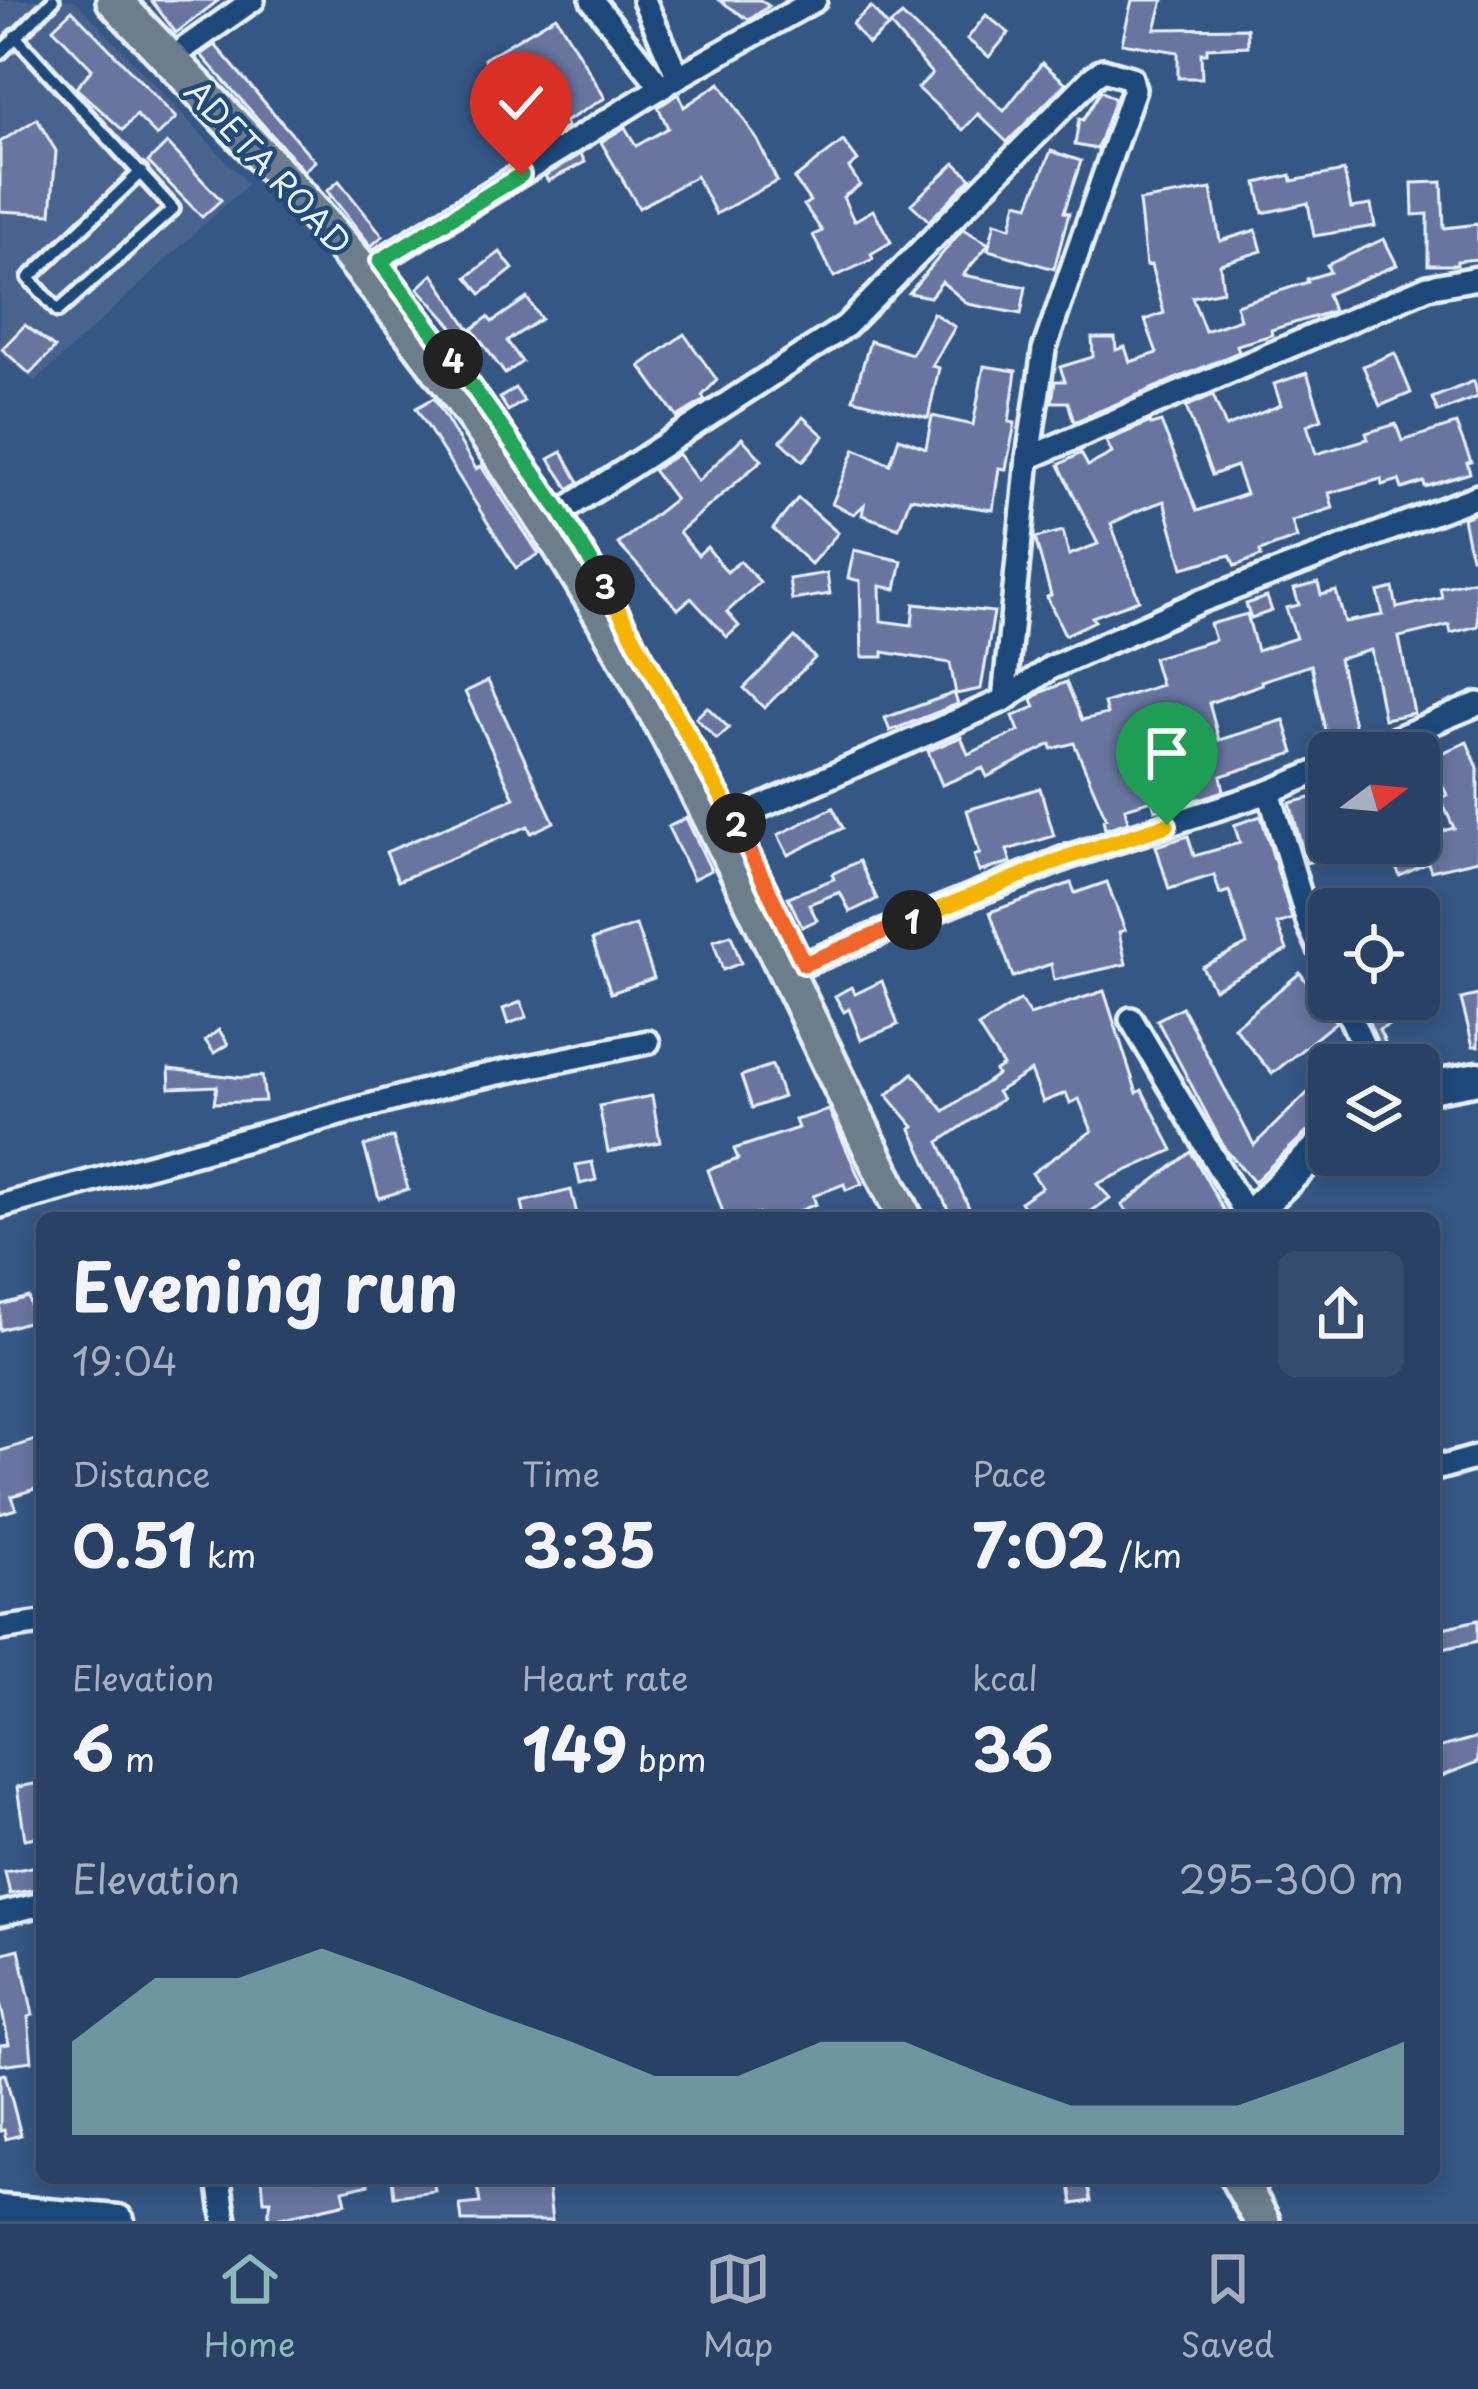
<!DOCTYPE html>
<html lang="en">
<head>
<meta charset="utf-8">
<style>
	:root { --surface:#284164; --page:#344c6d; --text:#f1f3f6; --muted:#a5afbf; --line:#445a78; --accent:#8bbbb9 }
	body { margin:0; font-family:"Playpen Sans",sans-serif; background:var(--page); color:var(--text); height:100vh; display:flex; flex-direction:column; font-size:45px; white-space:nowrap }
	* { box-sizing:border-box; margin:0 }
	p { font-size:39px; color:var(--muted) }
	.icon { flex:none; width:66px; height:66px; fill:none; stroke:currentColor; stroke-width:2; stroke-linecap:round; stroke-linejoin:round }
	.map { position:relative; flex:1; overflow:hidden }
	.side { position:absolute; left:36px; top:1212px; width:1404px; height:972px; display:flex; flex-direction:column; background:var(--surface); border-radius:18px; box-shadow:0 6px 18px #0003,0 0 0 3px var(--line) }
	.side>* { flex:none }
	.needle { width:78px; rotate:74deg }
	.tools { position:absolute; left:1308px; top:732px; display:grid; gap:24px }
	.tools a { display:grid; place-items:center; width:132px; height:132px; border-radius:18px; background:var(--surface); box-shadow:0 6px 18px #0003,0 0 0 3px var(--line); font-size:60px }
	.pin { position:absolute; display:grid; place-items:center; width:102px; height:102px; color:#fff; margin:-123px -51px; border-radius:50% 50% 50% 0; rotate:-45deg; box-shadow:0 0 12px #0007 }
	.pin .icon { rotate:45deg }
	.km { position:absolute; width:60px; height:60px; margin:-30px; border-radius:50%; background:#222; color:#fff; font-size:33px; line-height:60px; text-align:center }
	.round { display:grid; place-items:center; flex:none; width:126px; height:126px; border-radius:18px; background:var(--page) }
	.overview { display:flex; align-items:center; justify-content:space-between; height:204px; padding:0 36px }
	h1 { font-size:66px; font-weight:700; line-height:90px }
	.figures { display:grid; grid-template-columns:repeat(3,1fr); gap:18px; height:204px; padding:12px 36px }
	.figures div { display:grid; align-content:center }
	.figures b { font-size:60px; font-weight:700 }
	.figures small { font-size:33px; font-weight:400 }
	.figures p { font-size:33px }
	.chart { height:336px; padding:24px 36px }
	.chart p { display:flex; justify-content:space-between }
	.chart svg { width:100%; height:216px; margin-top:12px; fill:var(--accent); opacity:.7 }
	.tab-bar { display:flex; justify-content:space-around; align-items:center; height:168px; border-top:3px solid var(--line); background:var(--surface); font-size:33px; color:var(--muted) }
	.tab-bar a { display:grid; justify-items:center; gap:6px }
	.tab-bar .selected { color:var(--accent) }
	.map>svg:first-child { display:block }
</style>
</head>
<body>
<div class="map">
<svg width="1478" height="2221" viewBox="0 0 1478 2221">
	<rect width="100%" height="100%" fill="#355785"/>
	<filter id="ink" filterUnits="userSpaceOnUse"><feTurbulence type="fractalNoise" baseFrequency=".00833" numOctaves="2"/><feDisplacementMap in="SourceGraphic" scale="24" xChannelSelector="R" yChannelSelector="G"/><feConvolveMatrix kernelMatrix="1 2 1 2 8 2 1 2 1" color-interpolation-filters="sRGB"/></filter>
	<g filter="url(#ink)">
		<!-- built -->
		<path fill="#48638f" d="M0,0H75L248,184L35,382L0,353Z"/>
		<!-- building -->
		<g fill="#6975a0" stroke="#e8f1f8" stroke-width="3">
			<path d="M151,0H219L176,33Z"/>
			<path d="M719,0H760L769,6L749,20Z"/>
			<path d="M1132,0H1163L1155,29L1247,28L1248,46L1207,48V53H1201L1202,78H1178V52L1122,43Z"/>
			<path d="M871,7L888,27L868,44L852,24Z"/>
			<path d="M72,10L176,118L157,136L136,115L123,130L76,88L92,69L53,28Z"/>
			<path d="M902,15L1004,111L1042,63L1066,83L1007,142L978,114L963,130L918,88L932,74L890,25Z"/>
			<path d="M986,15L1009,33L989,57L967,39Z"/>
			<path d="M556,16L605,98L565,122L567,127L535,147L484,59Z"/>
			<path d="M215,45L315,161L304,171L201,55Z"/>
			<path d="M720,83L758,141L777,181L716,214L696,176L639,208L601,142L625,127L636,146L668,128L658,107L679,94L684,107Z"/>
			<path d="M1101,91L1115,99L1097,149L1075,145L1079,119L1083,120Z"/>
			<path d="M37,119L56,151L51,214L0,211V142Z"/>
			<path d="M843,141L858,161L849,168L860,185L843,197L854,221L873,210L891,242L871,254L873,259L834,277L813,235L822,231L804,205L810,201L794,179Z"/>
			<path d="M167,143L221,200L202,217L148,162Z"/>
			<path d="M1051,151L1081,161L1064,212L1069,213L1054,269L988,250L995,222L1011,227L1017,202L1029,205Z"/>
			<path d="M581,154L585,162L548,181L545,176Z"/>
			<path d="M955,163L971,178L929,221L911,204Z"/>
			<path d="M1344,171L1351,208L1371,205L1375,226L1314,236L1308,203L1263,213L1257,183L1291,175L1292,181Z"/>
			<path d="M339,181L383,236L371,246L327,191Z"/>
			<path d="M1442,182L1444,228L1478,224V259L1457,261V265H1428V214L1413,215L1412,183Z"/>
			<path d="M1211,189L1220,241L1256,230L1262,251L1220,264L1223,291L1192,297L1205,331L1240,319L1236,305L1308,282L1307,279L1330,272L1327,265L1384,239L1397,265L1327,294L1333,311L1271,330L1272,335L1237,345L1239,352L1074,422L1068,402H1052L1055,381H1065L1060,367L1093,357L1092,338H1115L1116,350L1125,347L1130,362L1157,353L1145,320L1164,313L1151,265L1146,266L1139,201Z"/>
			<path d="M963,229L989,244L963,275L1026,287L1021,314L968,304L942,282L930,297L909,293Z"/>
			<path d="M500,252L513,269L481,294L467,277Z"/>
			<path d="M433,274L472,333L464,339L418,288Z"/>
			<path d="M527,298L541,319L507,341L522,362L505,374L472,329L488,317L492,322Z"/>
			<path d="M933,313L955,327L932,366L939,368L928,418L853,399L870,341L912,354Z"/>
			<path d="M25,325L55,348L30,374L2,349Z"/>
			<path d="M684,334L717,380L702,396L705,400L677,417L640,366Z"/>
			<path d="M1395,353L1411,393L1380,406L1363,366Z"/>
			<path d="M984,366L1016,371L1009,422L1015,423L1006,469L999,468L993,510L910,498L899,528L862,515L864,505L854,514L832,504L855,449L890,464L899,438L926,448L932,416L973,425Z"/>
			<path d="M1307,373L1322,419L1307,425L1316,454L1368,439L1366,433L1396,424L1402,441L1456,424L1471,462L1467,463L1470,473L1425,487L1424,482L1402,489L1399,480L1382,485L1381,479L1329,493L1333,508L1292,521L1297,538L1260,551L1261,556L1235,566L1230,555L1183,568L1164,501L1137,511L1111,524L1139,600L1092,617L1095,621L1065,635L1047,597L1051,595L1035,538L1063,531L1069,555L1098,544L1059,465L1081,453L1088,466L1112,453L1106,441L1150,422L1151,425L1161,422L1197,511L1246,494L1236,466L1212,475L1186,407L1213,395L1226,427L1281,405L1274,384Z"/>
			<path d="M1474,381L1478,397L1438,412L1432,398Z"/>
			<path d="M515,388L524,401L508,411L500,398Z"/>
			<path d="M434,398L476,469L481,466L539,554L516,568L416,408Z"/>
			<path d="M803,417L824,436L803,461L781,441Z"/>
			<path d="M742,438L762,460L679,532L698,555L707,547L727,572L740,561L760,582L727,612L739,626L727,637L691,598L678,609L618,544L675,499L653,470L678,454L698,481Z"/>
			<path d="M562,452L579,482L569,489L549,459Z"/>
			<path d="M798,498L838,533L811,564L773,529Z"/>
			<path d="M1478,512V556L1471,557L1463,518Z"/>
			<path d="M854,550L902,561L896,589L880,586L881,621L912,625L914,604L994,612L981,689L956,694L950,663L883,652V657H862L860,581L848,578Z"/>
			<path d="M827,573L830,594L792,600L789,579Z"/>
			<path d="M1475,580L1478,626L1451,633L1449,625L1399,637L1414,713L1384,719L1371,650L1339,659L1357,738L1328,744L1311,665L1261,681L1262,684L1209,703L1219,740L1284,720L1294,753L1221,776L1224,791L1206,797L1155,810L1152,800L1125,808L1128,822L1105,829L1103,819L1106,818L1074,743L1052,749L1051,744L987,777L983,768L942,785L928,751L961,737L968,754L1019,731L1013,716L1035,707L1032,699L1042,692L1066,682L1082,720L1107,714L1104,703L1161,685L1153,658L1215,640L1210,624L1247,614L1257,651L1296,638L1286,608L1299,605L1294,589L1318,583L1321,595L1336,591L1345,622L1383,615L1378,592L1393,588L1397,608L1442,598L1440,588Z"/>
			<path d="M1267,597L1272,611L1251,618L1246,604Z"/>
			<path d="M795,637L815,658L764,708L744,688Z"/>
			<path d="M488,681L554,822L531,833L528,826L398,881L386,852L514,798L465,692Z"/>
			<path d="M954,693L958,704L890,731L885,718Z"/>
			<path d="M707,707L729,728L717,739L696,718Z"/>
			<path d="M1467,742L1478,768V860L1431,871L1428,863L1400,876L1388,852L1408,843H1419L1423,836L1454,828L1440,798L1447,795L1430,758Z"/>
			<path d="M1040,788L1054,836L1007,850L1011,862L979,872L974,855L980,854L967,810Z"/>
			<path d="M1322,795L1329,820V843H1359L1360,847L1306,863L1290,803Z"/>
			<path d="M833,808L843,828L788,855L778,835Z"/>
			<path d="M1261,816L1292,919L1277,924L1287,950L1214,989L1202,967L1247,944L1229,891L1220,894L1214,875L1169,889L1156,846L1188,836L1194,856L1240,843L1234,825Z"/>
			<path d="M686,818L711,870L693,879L668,827Z"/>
			<path d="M859,861L877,899L850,912L840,892L809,904L817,920L802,927L788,897L834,879L832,874Z"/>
			<path d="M1107,882L1125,930L1119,932L1126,964L1054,980L1051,964L1013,977L990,912L1071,883L1075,893Z"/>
			<path d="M1394,890L1402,905L1394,909H1362Z"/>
			<path d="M636,925L654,978L611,993L592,940Z"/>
			<path d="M731,935L741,963L723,970L713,941Z"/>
			<path d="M1419,951L1438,992L1419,1001Z"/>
			<path d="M1300,973L1336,1022L1272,1074L1234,1027Z"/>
			<path d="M882,981L898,1025L861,1040L849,1009L844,1012L835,996L851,987L855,994Z"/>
			<path d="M1104,991L1137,1093L1142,1090L1173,1150L1097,1184L1110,1198L1082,1218H1063L1059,1212L1051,1218H1031L1020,1202L1042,1187L1032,1173L1092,1131L1079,1099L1070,1103L1066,1093L1043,1102L1031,1071L997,1092L1002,1099L939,1142L970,1210L952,1218L911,1129L914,1127L887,1095L913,1073L944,1111L997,1075L995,1071L1003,1066L978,1027L1020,1000L1030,1015Z"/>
			<path d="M1478,995V1046H1473L1461,999Z"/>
			<path d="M521,1002L527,1017L508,1024L503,1009Z"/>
			<path d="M1384,1003L1393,1023L1379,1030L1396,1065H1387L1365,1013Z"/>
			<path d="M1182,1007L1254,1145L1329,1072V1111L1254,1182L1225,1149L1157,1020Z"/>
			<path d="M219,1030L228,1044L214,1053L205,1040Z"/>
			<path d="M772,1065L783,1097L752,1108L741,1076Z"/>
			<path d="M169,1069L243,1078L262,1076L265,1101L214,1103L217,1086L170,1088Z"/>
			<path d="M652,1096L660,1142L608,1152L599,1106Z"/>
			<path d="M829,1110L862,1184L846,1190L844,1184L813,1196L816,1204L783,1218H759L758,1214L725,1218L708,1170L738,1159L734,1149L798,1128L795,1120Z"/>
			<path d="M393,1137L408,1189L379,1198L364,1146Z"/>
			<path d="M1191,1152L1228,1218H1133L1122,1205Z"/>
			<path d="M592,1162L596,1180L580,1184L576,1165Z"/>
			<path d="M571,1190L578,1218H525L522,1202Z"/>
			<path d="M28,1297L34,1320L0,1330V1305Z"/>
			<path d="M42,1438V1487L12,1496L16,1509L0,1514V1451Z"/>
			<path d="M1478,1620V1641L1434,1651V1630Z"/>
			<path d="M1478,1737V1762L1434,1779V1749Z"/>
			<path d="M40,1783L42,1836L25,1839L17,1787Z"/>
			<path d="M42,1865V1888L10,1894L5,1872Z"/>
			<path d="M19,1949L33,2015L28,2017L32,2061L0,2065V2045L9,2044L0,2002V1954Z"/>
			<path d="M5,2074L21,2135L6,2139L4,2130L0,2131V2075Z"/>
			<path d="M262,2178H368L369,2184L343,2190L346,2203L267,2221L271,2201H264Z"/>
			<path d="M392,2178H433L435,2191L394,2196Z"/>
			<path d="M476,2178H547L552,2221H462L460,2205L480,2203Z"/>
			<path d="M1069,2178H1087L1091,2201L1073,2204Z"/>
		</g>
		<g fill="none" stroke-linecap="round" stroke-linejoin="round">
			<defs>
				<g id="lane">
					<path d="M15,36L173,209L58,311L29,278L141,172"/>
					<path d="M0,53L53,0"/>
				</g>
				<g id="street">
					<path d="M592,0L662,88"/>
					<path d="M644,0L678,77"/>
					<path d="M185,48L253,0"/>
					<path d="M379,261L678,77L815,0"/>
					<path d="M1028,458L1428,287L1478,278"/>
					<path d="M561,512L846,326L1092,78L1103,70L1131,78L1134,89L1044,350L1028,458L1004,700"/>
					<path d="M1362,753L1478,704"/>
					<path d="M1269,792L1309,925L1329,969"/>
					<path d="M733,819L1004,700L1050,668L1201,601L1478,496"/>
					<path d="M804,964L1065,858L1269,792L1329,767"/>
					<path d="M1342,999L1372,1065"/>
					<path d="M1131,1019L1248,1217"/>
					<path d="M0,1206L465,1080L648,1042"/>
					<path d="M1434,1462L1439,1468L1478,1457"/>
					<path d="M0,1629L42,1623"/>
					<path d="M0,1914L42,1904"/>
					<path d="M219,2178L225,2221"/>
				</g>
				<g id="secondary">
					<path d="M1419,1089L1478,1078"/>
					<path d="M1247,1218L1329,1139"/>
					<path d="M0,2211L118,2221"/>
				</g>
				<g id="primary">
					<path d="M114,0C196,88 284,174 360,267C426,349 490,436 547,525C687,744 789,985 905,1218"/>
					<path d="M1238,2178L1262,2221"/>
				</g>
			</defs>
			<!-- lane casing -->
			<use href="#lane" stroke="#e8f1f8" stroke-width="20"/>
			<!-- street casing -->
			<use href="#street" stroke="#e8f1f8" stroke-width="30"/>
			<!-- secondary casing -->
			<use href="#secondary" stroke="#e8f1f8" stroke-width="39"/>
			<!-- primary casing -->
			<use href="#primary" stroke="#e8f1f8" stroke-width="42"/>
			<!-- lane -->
			<use href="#lane" stroke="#1f4a7a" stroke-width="10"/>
			<!-- street -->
			<use href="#street" stroke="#1f4a7a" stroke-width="21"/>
			<!-- secondary -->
			<use href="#secondary" stroke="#1f4a7a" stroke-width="30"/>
			<!-- primary -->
			<use href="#primary" stroke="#6c7d8b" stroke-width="33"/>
		</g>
	</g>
	<g fill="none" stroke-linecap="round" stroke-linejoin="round" filter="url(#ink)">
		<defs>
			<path id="split-1" d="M912,920L1065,858L1167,825"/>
			<path id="split-2" d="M736,823L804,964L912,920"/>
			<path id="split-3" d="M605,585L736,823"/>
			<path id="split-4" d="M453,359L561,512L605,585"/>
			<path id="split-5" d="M453,359L380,261L521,175"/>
		</defs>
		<!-- split-1 casing -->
		<use href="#split-1" stroke="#fff" stroke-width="24"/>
		<!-- split-2 casing -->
		<use href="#split-2" stroke="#fff" stroke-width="24"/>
		<!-- split-3 casing -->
		<use href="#split-3" stroke="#fff" stroke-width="24"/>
		<!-- split-4 casing -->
		<use href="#split-4" stroke="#fff" stroke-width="24"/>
		<!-- split-5 casing -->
		<use href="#split-5" stroke="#fff" stroke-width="24"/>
		<!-- split-1 -->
		<use href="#split-1" stroke="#f5b400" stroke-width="15"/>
		<!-- split-2 -->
		<use href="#split-2" stroke="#f0652b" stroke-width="15"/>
		<!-- split-3 -->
		<use href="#split-3" stroke="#f5b400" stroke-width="15"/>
		<!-- split-4 -->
		<use href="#split-4" stroke="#22a559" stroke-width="15"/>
		<!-- split-5 -->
		<use href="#split-5" stroke="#22a559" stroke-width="15"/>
	</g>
	<g text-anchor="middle" stroke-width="9" stroke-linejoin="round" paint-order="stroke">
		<!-- street labels -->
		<g font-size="33" fill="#e8f1f8" stroke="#1f4a7a">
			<text transform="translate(268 167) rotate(47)" y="12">ADETA ROAD</text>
		</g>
	</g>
</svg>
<div class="tools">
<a><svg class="needle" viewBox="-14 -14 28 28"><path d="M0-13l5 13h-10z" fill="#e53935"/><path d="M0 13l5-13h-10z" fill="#a5afbf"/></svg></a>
<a><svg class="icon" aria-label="locate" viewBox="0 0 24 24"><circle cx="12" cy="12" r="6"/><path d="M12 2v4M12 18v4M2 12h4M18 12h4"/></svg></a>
<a><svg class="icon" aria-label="layers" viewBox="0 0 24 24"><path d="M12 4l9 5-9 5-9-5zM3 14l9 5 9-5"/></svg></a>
</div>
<div class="pin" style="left:1167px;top:825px;background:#1e9e55"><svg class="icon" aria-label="arrive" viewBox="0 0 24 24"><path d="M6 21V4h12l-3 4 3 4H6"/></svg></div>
<div class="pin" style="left:521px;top:175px;background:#d93025"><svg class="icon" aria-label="check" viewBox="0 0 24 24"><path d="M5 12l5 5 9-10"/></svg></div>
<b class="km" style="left:912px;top:920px">1</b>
<b class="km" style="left:736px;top:823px">2</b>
<b class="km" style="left:605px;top:585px">3</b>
<b class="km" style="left:453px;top:359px">4</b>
<section class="side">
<div class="overview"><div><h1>Evening run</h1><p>19:04</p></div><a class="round"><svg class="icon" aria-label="share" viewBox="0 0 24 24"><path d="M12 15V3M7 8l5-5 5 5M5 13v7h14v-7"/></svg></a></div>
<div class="figures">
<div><p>Distance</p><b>0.51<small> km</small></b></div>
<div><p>Time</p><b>3:35</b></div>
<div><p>Pace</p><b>7:02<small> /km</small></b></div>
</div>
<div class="figures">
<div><p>Elevation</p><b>6<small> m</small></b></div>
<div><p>Heart rate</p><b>149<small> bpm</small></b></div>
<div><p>kcal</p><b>36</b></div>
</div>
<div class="chart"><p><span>Elevation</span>295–300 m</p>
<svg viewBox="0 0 160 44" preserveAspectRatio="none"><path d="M0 44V25L10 12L20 12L30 6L40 12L50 19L60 25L70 32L80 32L90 25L100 25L110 32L120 38L130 38L140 38L150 32L160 25V44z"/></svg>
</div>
</section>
</div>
<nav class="tab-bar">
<a class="selected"><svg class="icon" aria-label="home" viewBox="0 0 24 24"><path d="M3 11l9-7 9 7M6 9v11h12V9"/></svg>Home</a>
<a><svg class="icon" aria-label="map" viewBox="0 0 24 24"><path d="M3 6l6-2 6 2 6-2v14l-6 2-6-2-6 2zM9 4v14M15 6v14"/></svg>Map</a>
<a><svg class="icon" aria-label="saved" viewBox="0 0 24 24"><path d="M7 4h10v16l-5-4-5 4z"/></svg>Saved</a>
</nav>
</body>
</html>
